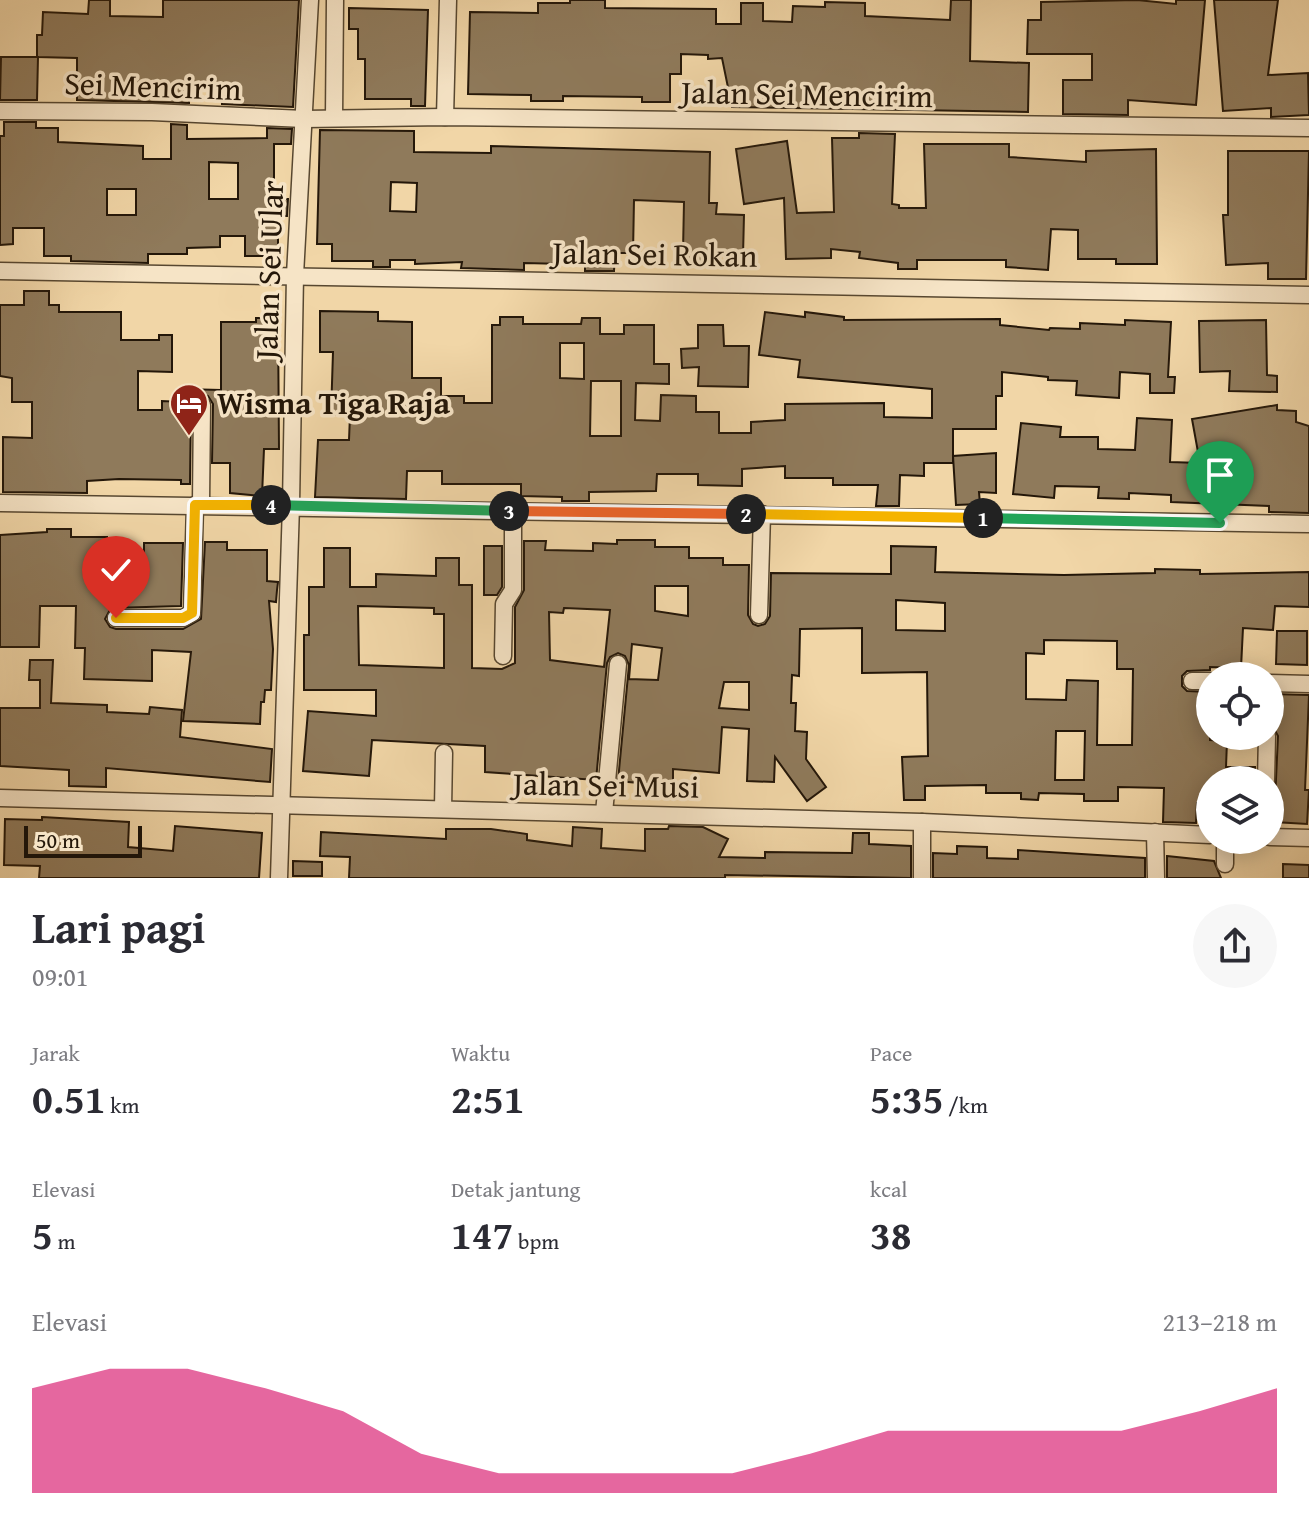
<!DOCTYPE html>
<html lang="id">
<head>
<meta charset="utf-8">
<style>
	:root { --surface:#fff; --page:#f7f7f7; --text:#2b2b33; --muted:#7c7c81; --accent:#db2777 }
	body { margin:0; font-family:"Gentium Book Plus",serif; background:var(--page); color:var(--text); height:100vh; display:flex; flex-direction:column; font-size:30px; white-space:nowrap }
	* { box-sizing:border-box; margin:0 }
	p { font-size:26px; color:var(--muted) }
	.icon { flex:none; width:44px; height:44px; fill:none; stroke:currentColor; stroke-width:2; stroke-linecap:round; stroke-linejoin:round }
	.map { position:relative; height:878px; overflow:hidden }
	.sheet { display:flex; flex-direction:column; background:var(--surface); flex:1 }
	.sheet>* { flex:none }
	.controls { position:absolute; left:1196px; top:662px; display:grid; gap:16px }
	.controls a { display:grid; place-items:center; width:88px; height:88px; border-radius:50%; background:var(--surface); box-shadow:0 4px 20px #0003; font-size:40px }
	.scale { position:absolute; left:24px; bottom:20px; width:118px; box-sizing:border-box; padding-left:8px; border:4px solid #241709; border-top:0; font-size:22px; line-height:28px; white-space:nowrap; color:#241709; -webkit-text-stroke:6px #f6e4c6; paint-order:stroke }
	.pin { position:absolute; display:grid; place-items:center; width:68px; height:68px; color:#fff; margin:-82px -34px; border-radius:50% 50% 50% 0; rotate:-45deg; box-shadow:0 0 8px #0007 }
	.pin .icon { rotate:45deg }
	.km { position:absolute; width:40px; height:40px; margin:-20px; border-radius:50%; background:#222; color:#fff; font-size:22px; line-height:40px; text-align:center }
	.round { display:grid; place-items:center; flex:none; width:84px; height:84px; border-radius:42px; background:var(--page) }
	.summary { display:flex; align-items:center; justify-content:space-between; height:136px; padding:0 32px }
	h1 { font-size:44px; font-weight:700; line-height:60px }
	.metrics { display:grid; grid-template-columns:repeat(3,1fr); gap:12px; height:136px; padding:8px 32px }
	.metrics div { display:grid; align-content:center }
	.metrics b { font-size:40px; font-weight:700 }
	.metrics small { font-size:22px; font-weight:400 }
	.metrics p { font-size:22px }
	.chart { height:224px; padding:16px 32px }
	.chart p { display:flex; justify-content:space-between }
	.chart svg { width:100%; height:144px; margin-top:8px; fill:var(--accent); opacity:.7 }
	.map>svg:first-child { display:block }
</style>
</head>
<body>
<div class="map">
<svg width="1309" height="878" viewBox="0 0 1309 878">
	<rect width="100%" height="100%" fill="#f1d6a7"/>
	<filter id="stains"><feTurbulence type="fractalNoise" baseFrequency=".0025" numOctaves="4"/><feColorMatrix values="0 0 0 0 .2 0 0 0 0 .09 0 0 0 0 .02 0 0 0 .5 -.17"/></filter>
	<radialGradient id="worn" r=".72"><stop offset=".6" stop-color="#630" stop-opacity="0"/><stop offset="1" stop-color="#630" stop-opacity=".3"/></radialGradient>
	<!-- building -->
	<g fill="#8f7a5b" stroke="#241709" stroke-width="2" fill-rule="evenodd">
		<path d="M89,0H110V16L163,17V0H299L293,107L222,104V90H189V103L77,100V58L37,57V35H42L43,12L88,14Z"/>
		<path d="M570,0H605V8L716,9V24H741V3H763V21L792,22L793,6L825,7V2L865,3V16L950,20L951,0H971L970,61L1029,63L1028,112L732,107L722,58L708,59V55L681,54V74H670V102H642V97L563,96V101H531V95L468,94L470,12L538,13V3H570Z"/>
		<path d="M1137,0L1176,4V0H1205L1196,105L1128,100V115L1063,114V80H1092V54H1027L1028,20H1041V2Z"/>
		<path d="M1214,0H1278L1268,75L1308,73L1309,115L1271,117V108L1223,111Z"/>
		<path d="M349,8L428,10L425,106H411V99H365V59H358V29H349Z"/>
		<path d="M1,57H38L37,100H0Z"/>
		<path d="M4,122H36V128H58V142L143,146V159H171V124L187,125V139L267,138V128L292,129L291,144H274V199H288L287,216H278V256H245V236H220V247L187,248V254H148V263L71,261V256H44V228H13V244L0,245V136H4ZM209,162L238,163V199H209ZM107,189H136V215H107Z"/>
		<path d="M320,130L414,131V152L491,153V146L710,152L709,203H717L716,214L744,215L743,256L711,255V265L675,264V251H683L684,202L634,200L633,253H615L614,271H585V265L566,264L524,263V270L461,268L462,262L415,264V260H390V267H373V261H332V244H317ZM391,182L417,183L416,212L390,211Z"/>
		<path d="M859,133L895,134L892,204L899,205V208H926L924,144H1009V157L1086,162V151L1156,149L1157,264H1116V259H1078V230L1051,229L1048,270L1006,267V260H917V269H898V263L859,258L860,252L831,249V258L786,259L784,198L744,204L736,149L787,141L797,213L834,212L832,138H859Z"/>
		<path d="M1228,151H1309L1306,279H1268V263L1226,265L1223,215H1228Z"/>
		<path d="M24,291H49V305H59V312H121V340H159V335H172V372L138,371V410H162V401L183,402V389L221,390V322H256V318H278L279,449H264L262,496L230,493V463H212L213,404L208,396L203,394L196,396L191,405L190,484H181V480L119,479L87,481V493L3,492V437L32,438V402H12V378L0,376V305H24Z"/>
		<path d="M320,311L378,312V321L412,322V378H441V396H464V403H492V325H500V317H523V324H581L582,318H600V334H624V325H654V364H669V384L636,383L635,420L660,421L661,395L696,396V412H719V433H751V422L785,420V404L884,403V417L932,418V389L798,377L800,360L759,355L765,312L805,317V312L844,317V320L1000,319V325L1049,330L1050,328L1080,329V323L1125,325V320L1171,322L1168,377H1175L1174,393H1150V374L1120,372L1119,398L1076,395L1077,381L1048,380V377L1002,372V396H996V429H953V463H924V476L900,475L899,506H876L878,485H833V478H785V466L742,469V486L698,485V474H657L656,491L589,492V501H562V497L521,496V484H442V471H407L406,499L315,497L318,440H349L350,415H331L333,352H320ZM560,343H584V379L560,378ZM591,381H621V436H590Z"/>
		<path d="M1266,320L1267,375L1277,376V392L1229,391L1230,371L1200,372L1199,321Z"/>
		<path d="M698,325H723L724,346H749L748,387L698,386L699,367L682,368L681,349L698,348Z"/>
		<path d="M1277,405V410L1296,411V422L1309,426V513L1269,512V506L1171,502V495L1129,493V499L1098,498L1099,487L1055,486L1054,498L1013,494L1021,423L1061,427L1060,437H1098V449L1135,450L1137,418L1172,420L1170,462L1200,463L1192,419Z"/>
		<path d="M996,453V493L979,492L980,504L956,505L953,456Z"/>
		<path d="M47,529H71V537H107V572L144,573V543H183L181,606L111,608L105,619L110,627L116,629H183L201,619L205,542H227V550H267V581L278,582L277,590L276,602L269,601L273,649L271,690H265L264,702H261L260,724L183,721L191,652L152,650V681L84,679L85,648H75L76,606H40L39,647H0V535L47,532Z"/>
		<path d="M617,540H655V547H689V558H723V565H749L748,615L753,624L758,626L765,624L770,616L771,573L891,574V546L936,547L935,572L1064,575L1155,573V569L1200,570V574L1309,572V607L1275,606L1273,630L1243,628L1241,668L1210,667V670L1187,671L1182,676V686L1187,691L1210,692V740L1227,741L1226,767H1255V780H1210V803H1197L1196,823L1163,822L1164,788L1118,787V801H1084V794L1039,793L1038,800L1021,799V793H986V785L925,786V800H904L902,757L928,756L927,672L862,673V628L800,629L799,676L792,675L791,703H796L795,731L807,732L806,759L826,787L807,801L775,757L774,782L747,781L749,729L722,727L719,773L673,769V789H650V784L618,781L629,665L625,656L618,653L610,657L607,663L596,780L485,772V746L372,740L369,776L303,771L308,711L376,716V690H304V635H309V587H324V548H350V587H376V574L436,576V558H459V585H472V668L502,669L515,663V607L524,590V541H546L545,550L593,551V543L617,544ZM655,586H688V616L655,611ZM896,600L945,603V631L896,630ZM358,606L434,608V614H444V668L359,665ZM564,608L610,610L604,667L550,660L549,612L563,613ZM1044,640L1117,641V669H1133L1132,745H1097L1098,681L1067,680L1066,700L1026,699V653L1044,654ZM632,644L662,648L658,680L629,679ZM724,682H749V710L719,708ZM1056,731H1085L1084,780H1055Z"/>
		<path d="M484,546H502V587L497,595H484Z"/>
		<path d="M1277,631H1307V665L1276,664Z"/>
		<path d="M30,660H53L51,703L107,705V712L149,714L150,707L182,710L180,737L272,749L270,782L106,768V787L69,786V770L0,766V708H40V680H29Z"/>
		<path d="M1272,694L1309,695L1305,790H1309L1307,824L1274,822L1278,736L1273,727Z"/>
		<path d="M42,817L129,822L128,847L173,851L175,826L262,833L259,878H39L40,866L4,865L5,819L42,820Z"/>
		<path d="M669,826L703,827L728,839L719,857L765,858V852L852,853L853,833H869V844L911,846V878L725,875V878H349L350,857L320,856L321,832L446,839V829H491L527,834V840L572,846L573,827L602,829L601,848L645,851V829H668Z"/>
		<path d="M957,846L987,847V858L1018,859V850L1145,858V878H933V853L957,854Z"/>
		<path d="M1167,856L1214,861L1221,878H1167Z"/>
		<path d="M293,861L322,862V876H293Z"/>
		<path d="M1283,864L1309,865V878H1283Z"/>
	</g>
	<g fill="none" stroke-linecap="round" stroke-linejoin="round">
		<defs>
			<g id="minor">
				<path d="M0,111L152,112L304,119L445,117L1309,128"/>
				<path d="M445,117L448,0"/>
				<path d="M334,118L335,0"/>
				<path d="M0,271L1309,295"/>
				<path d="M0,503L1309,524"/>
				<path d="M201,503L202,405"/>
				<path d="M759,615L762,514"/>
				<path d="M116,618H183L192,613L195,505"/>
				<path d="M503,656L504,604L513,590V511"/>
				<path d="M1192,681H1210"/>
				<path d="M1270,683L1309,684"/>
				<path d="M1266,780L1267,736"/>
				<path d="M0,798L922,822L1210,835"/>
				<path d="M443,809L444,753"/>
				<path d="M604,813L618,664"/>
				<path d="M1155,832L1156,878"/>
				<path d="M1270,837L1309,838"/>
				<path d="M1225,840V864"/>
				<path d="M279,878L291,505L295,275L310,0"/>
				<path d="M922,878V822"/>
			</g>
		</defs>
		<!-- minor casing -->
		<use href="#minor" stroke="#574730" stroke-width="19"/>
		<!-- minor -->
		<use href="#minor" stroke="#f6e4c6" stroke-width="16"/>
	</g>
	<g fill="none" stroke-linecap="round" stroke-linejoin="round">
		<defs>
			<path id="split-1" d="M983,518L1220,523"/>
			<path id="split-2" d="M746,514L983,518"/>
			<path id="split-3" d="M509,511L746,514"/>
			<path id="split-4" d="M271,505L509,511"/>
			<path id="split-5" d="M116,618H183L192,613L195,505H271"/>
		</defs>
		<!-- split-1 casing -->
		<use href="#split-1" stroke="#fff" stroke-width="16"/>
		<!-- split-2 casing -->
		<use href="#split-2" stroke="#fff" stroke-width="16"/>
		<!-- split-3 casing -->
		<use href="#split-3" stroke="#fff" stroke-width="16"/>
		<!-- split-4 casing -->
		<use href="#split-4" stroke="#fff" stroke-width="16"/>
		<!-- split-5 casing -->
		<use href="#split-5" stroke="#fff" stroke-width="16"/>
		<!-- split-1 -->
		<use href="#split-1" stroke="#22a559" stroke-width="10"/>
		<!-- split-2 -->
		<use href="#split-2" stroke="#f5b400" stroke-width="10"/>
		<!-- split-3 -->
		<use href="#split-3" stroke="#f0652b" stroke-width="10"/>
		<!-- split-4 -->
		<use href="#split-4" stroke="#22a559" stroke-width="10"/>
		<!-- split-5 -->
		<use href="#split-5" stroke="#f5b400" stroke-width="10"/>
	</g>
	<!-- icons -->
	<defs>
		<symbol id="hotel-pin" viewBox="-11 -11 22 30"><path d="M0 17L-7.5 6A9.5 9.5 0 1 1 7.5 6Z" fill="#8f2418" stroke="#f6e4c6"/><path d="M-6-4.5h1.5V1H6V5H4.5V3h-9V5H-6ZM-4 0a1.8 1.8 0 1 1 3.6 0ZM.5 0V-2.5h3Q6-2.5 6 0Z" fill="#fff"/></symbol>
	</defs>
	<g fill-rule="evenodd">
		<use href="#hotel-pin" x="167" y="381" width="44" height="60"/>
	</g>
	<g text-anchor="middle" stroke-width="7" stroke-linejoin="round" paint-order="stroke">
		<!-- street labels -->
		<g font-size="32" fill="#241709" stroke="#f6e4c6">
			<text transform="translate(153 86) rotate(2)" y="11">Sei Mencirim</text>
			<text transform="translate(807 94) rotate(1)" y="11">Jalan Sei Mencirim</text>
			<text transform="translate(655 254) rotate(1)" y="11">Jalan Sei Rokan</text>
			<text transform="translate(269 270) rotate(-88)" y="11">Jalan Sei Ular</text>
			<text transform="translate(606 785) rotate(1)" y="11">Jalan Sei Musi</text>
		</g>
		<!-- poi labels -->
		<g font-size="32" font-weight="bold" fill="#241709" stroke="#f6e4c6" text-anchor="start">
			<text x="217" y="414">Wisma Tiga Raja</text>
		</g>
	</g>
	<rect width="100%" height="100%" filter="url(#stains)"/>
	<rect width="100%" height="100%" fill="url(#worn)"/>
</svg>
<div class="controls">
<a><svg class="icon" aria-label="locate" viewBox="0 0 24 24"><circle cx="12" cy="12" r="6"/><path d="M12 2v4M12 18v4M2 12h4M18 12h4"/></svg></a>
<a><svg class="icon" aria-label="layers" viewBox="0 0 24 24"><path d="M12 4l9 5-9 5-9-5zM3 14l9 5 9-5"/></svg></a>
</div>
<div class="scale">50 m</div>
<div class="pin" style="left:1220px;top:523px;background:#1e9e55"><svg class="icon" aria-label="arrive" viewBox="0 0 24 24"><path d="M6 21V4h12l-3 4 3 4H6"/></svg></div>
<div class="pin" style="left:116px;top:618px;background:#d93025"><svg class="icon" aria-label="check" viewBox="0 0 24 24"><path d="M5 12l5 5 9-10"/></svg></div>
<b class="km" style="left:983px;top:518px">1</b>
<b class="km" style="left:746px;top:514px">2</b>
<b class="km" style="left:509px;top:511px">3</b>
<b class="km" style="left:271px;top:505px">4</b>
</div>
<section class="sheet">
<div class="summary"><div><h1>Lari pagi</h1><p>09:01</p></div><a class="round"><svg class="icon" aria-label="share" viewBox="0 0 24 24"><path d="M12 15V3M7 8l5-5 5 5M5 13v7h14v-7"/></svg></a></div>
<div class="metrics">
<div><p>Jarak</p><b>0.51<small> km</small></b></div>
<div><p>Waktu</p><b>2:51</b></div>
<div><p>Pace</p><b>5:35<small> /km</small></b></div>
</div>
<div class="metrics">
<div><p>Elevasi</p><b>5<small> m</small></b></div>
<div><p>Detak jantung</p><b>147<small> bpm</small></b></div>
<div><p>kcal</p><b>38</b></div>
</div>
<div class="chart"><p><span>Elevasi</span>213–218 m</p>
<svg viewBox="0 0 160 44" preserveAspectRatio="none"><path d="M0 44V12L10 6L20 6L30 12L40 19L50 32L60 38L70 38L80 38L90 38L100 32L110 25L120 25L130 25L140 25L150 19L160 12V44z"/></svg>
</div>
</section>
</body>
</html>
